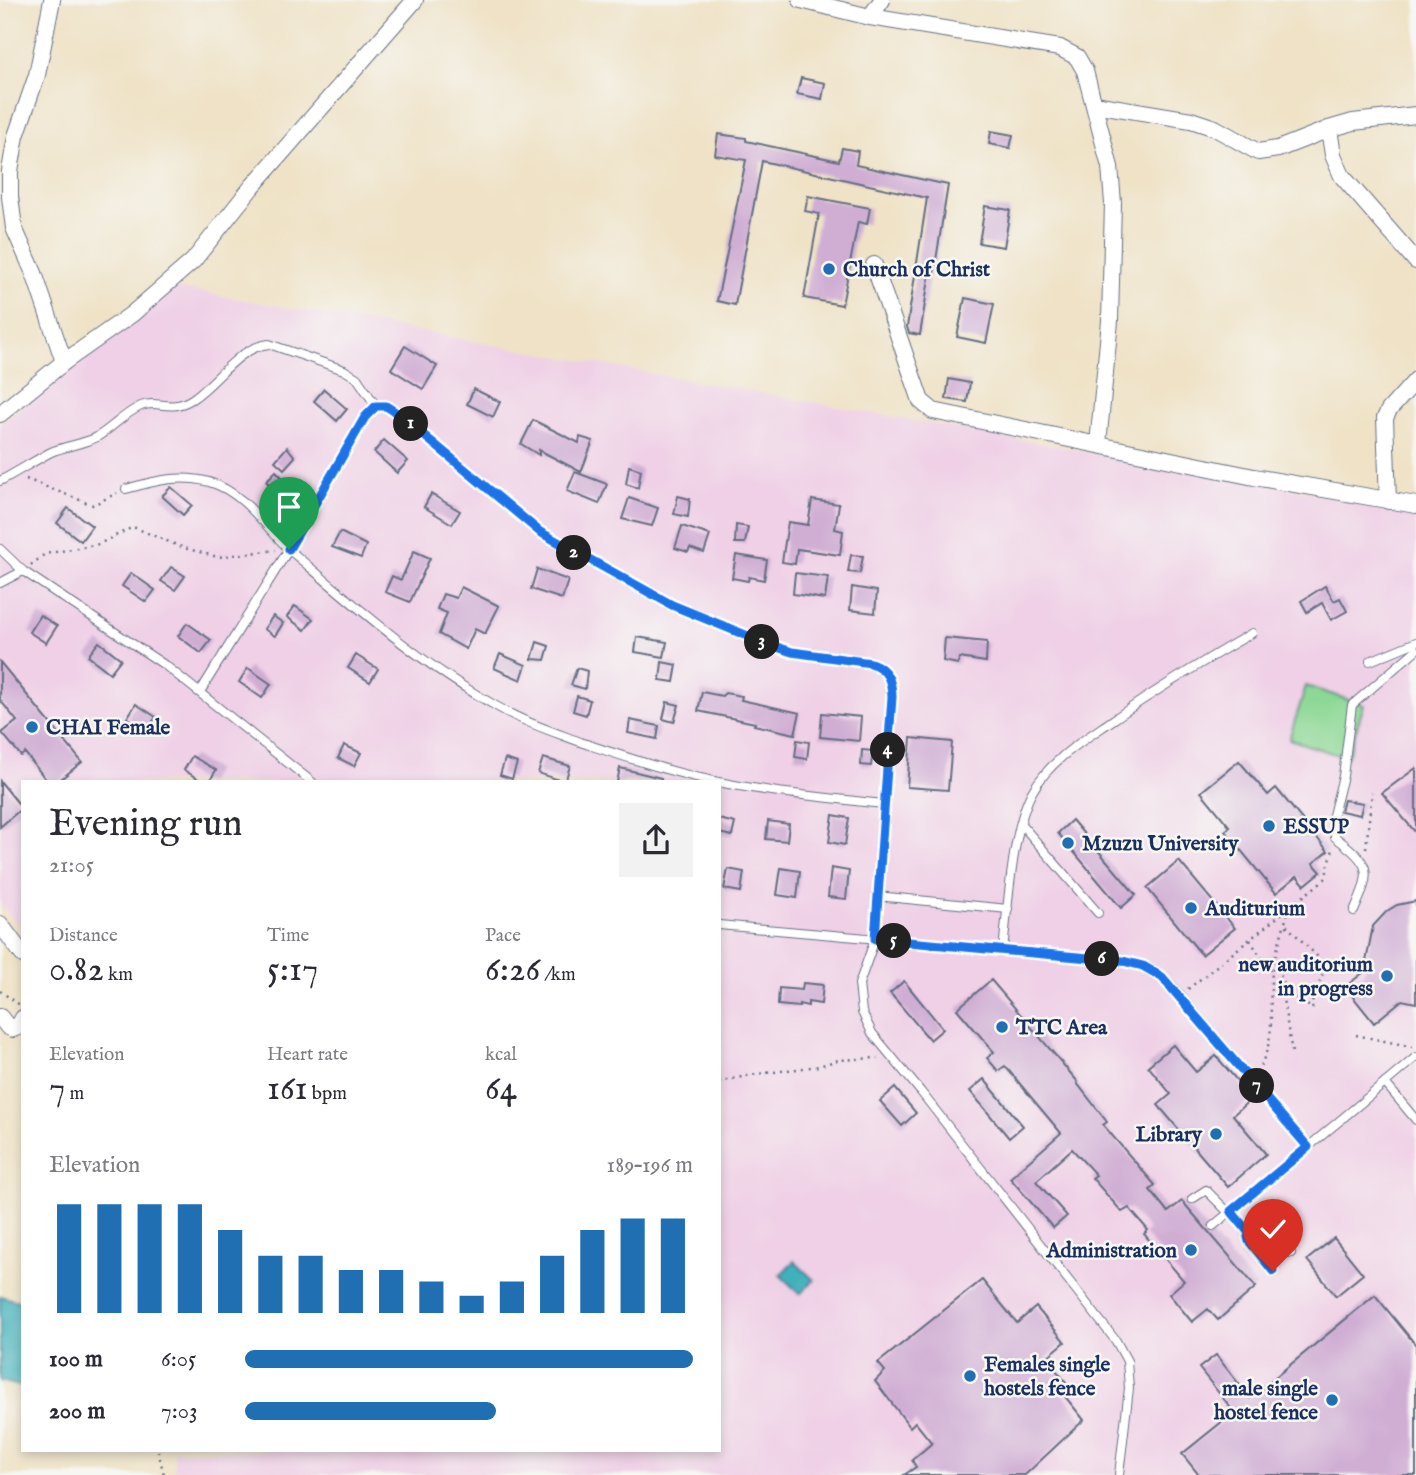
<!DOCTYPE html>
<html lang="en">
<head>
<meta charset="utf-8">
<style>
	:root { --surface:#fff; --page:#f2f2f3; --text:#2b2b33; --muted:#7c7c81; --accent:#1f6fb2 }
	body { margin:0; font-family:"IM FELL English",serif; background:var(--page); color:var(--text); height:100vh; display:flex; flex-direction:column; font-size:26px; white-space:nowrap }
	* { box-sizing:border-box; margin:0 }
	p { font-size:23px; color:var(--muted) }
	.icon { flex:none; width:38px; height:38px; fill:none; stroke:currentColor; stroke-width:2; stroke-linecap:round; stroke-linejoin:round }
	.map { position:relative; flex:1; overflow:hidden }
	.drawer { position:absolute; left:21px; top:780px; width:700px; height:672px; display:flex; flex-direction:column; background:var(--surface); border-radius:0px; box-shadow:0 4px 10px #0003 }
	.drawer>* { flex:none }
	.pin { position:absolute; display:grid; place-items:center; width:60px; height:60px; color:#fff; margin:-72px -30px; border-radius:50% 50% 50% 0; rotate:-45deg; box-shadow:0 0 7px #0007 }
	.pin .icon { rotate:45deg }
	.km { position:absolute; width:35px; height:35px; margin:-18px; border-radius:50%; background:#222; color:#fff; font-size:19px; line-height:35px; text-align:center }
	.round { display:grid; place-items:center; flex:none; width:74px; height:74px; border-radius:0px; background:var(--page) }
	.summary { display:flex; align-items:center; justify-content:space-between; height:119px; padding:0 28px }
	h1 { font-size:38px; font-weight:600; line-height:52px }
	.figures { display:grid; grid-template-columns:repeat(3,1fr); gap:10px; height:119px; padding:7px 28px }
	.figures div { display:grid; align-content:center }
	.figures b { font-size:35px; font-weight:600 }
	.figures small { font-size:19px; font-weight:400 }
	.figures p { font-size:19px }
	.chart { height:196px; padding:14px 28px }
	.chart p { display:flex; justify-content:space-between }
	.chart svg { width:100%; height:126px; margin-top:7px; stroke:var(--accent); stroke-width:6 }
	ul { padding:0 28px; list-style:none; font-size:23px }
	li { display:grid; grid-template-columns:112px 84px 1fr; align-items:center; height:52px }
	li i { height:18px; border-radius:9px; background:var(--accent) }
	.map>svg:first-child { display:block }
</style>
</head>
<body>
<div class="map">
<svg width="1416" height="1475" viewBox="0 0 1416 1475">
	<rect width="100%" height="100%" fill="#f6f6f2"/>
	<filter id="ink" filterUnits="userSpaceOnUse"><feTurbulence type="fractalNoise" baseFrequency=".0143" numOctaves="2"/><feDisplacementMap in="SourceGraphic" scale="14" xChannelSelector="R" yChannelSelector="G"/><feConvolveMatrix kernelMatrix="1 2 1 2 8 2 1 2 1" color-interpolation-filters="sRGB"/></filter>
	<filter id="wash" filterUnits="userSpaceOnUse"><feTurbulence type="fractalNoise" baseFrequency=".00686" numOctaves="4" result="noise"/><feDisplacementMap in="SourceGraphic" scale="28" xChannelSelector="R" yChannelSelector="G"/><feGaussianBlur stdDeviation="1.57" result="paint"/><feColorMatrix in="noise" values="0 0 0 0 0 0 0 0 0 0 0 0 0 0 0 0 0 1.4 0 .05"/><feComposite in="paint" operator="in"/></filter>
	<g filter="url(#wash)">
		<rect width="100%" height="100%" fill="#efe2c6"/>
		<!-- built -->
		<path fill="#efd0e6" d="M172,287L1416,511V1475H184L174,1471V1451H719V782H23V931L0,903V424Z"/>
		<!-- green -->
		<path fill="#8dd895" stroke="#54847a" stroke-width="2" d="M1306,686L1364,705L1347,758L1289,739Z"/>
		<!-- water -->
		<g fill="#40b0ba" stroke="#2e708c" stroke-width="2">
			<path d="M794,1261L814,1280L800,1294L780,1275Z"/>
			<path d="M0,1296L23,1302V1387L0,1381Z"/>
		</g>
		<g id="blocks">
			<!-- building -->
			<g fill="#d0aed4">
				<path d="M801,78L825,83L822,99L797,94Z"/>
				<path d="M991,131L1013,135L1010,148L989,144Z"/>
				<path d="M718,134L746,138V141L839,161L842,148L858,151L856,165L948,185L934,273L930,272L920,335L909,333L907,327L927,198L762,161L735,305L717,301L746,160L715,155Z"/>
				<path d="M808,196L870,208L867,224L858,222L842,305L804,298L819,214L805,211Z"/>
				<path d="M985,206L1010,210L1004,247L979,243Z"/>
				<path d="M965,298L994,304L986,343L957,337Z"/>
				<path d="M405,346L437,366L423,389L391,369Z"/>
				<path d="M949,379L970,383L967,402L946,399Z"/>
				<path d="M324,389L347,409L337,421L314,401Z"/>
				<path d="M474,389L500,402L493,417L467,404Z"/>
				<path d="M533,420L579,443L580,437L593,441L581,472L539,450V455L521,444Z"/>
				<path d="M384,440L408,461L397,473L374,452Z"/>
				<path d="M287,447L295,457L284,469L275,461Z"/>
				<path d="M629,466L641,470L638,488L626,484Z"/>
				<path d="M276,471L297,493L286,503L266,481Z"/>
				<path d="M575,472L607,484L599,504L567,491Z"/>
				<path d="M171,487L192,505L183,515L162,496Z"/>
				<path d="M431,494L460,511L452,524L424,507Z"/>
				<path d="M678,496L690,499L688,517L674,514Z"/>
				<path d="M629,498L658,508L652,526L622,519Z"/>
				<path d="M812,500L839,504L835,529L843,531L840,555L797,549L795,564L782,562L788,522L808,525Z"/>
				<path d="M68,508L92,526L81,541L57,523Z"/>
				<path d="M736,525L748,527L745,543H735Z"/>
				<path d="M682,526L710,535L704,553L690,548L688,552L675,548Z"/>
				<path d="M340,532L366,545L361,558L332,547Z"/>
				<path d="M414,551L430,558L410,602L385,592L392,576L401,580Z"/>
				<path d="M736,555L767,560L764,580L749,577L748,581L732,578Z"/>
				<path d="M851,555L863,556L860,573L848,572Z"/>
				<path d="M171,567L185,576L175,590L161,581Z"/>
				<path d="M537,569L568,580L562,599L531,589Z"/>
				<path d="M131,573L155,590L146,602L122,586Z"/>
				<path d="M795,573L828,577L825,599L793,594Z"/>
				<path d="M1325,586L1334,601L1340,598L1347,611L1331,620L1322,603L1307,612L1301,601Z"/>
				<path d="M461,587L499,606L485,634L475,629L466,649L439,634L447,613L437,609L443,594L456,598Z"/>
				<path d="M852,587L877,591L875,613L850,610Z"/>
				<path d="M295,606L313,619L305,630L287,617Z"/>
				<path d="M40,615L57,626L46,643L29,632Z"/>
				<path d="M273,616L283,623L275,636L264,629Z"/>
				<path d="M187,623L211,640L201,653L178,636Z"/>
				<path d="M637,637L667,642L664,657L635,652Z"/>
				<path d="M945,638L987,642L986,662L959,658L958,664L943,661Z"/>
				<path d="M99,642L121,659L110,673L88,656Z"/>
				<path d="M537,642L549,646L545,660L532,659Z"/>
				<path d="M500,654L526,665L521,680L494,668Z"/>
				<path d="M356,655L378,669L370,682L348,668Z"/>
				<path d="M0,662L82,762L57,782H48L25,753L21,756L2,733L17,721L0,700Z"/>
				<path d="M662,662L677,665L674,682L660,680Z"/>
				<path d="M248,668L271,684L262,698L239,682Z"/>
				<path d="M577,668L587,671L585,689L571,685Z"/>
				<path d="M702,692L722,696L725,693L742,696L741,700L800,713L795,734L754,725L755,723L698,711Z"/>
				<path d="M577,696L590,700L586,715L573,711Z"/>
				<path d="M667,702L679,705L674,722L663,719Z"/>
				<path d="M136,704L156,717L146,731L127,718Z"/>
				<path d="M822,713L861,717L859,741L820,737Z"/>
				<path d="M630,720L659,726L657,739L628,733Z"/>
				<path d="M911,738L952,742L948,790L907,787Z"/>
				<path d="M797,740L809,742L807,759L795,757Z"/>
				<path d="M344,745L361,753L354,766L338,758Z"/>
				<path d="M862,750L873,751L871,766L861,765Z"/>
				<path d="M192,756L216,770L209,782H203L184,770Z"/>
				<path d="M543,758L570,766L565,782L538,773Z"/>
				<path d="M505,759L517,763L512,779L500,775Z"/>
				<path d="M1239,761L1268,795L1276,788L1328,851L1313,863L1321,872L1305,885L1297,876L1276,893L1225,831L1230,827L1201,792Z"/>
				<path d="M620,768L661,778V782H617Z"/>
				<path d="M1416,768V833L1382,793Z"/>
				<path d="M0,781L22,808L0,827Z"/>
				<path d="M1344,800L1363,803L1360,815L1341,811Z"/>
				<path d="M833,815L849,818L845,845L829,842Z"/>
				<path d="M719,819L735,823L732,836L719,833Z"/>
				<path d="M1072,820L1136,895L1121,908L1058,833Z"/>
				<path d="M768,821L789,824L787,841L766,839Z"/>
				<path d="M1179,861L1235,928L1202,955L1147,888Z"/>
				<path d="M781,868L800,871L797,898L777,895Z"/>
				<path d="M831,868L849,871L846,899L828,897Z"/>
				<path d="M728,869L744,872L741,892L724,889Z"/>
				<path d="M1416,901V1003L1402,1000L1374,1023L1345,987L1364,972L1373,926L1387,911L1397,905Z"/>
				<path d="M991,980L1078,1082L1077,1083L1107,1122L1103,1125L1155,1185L1150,1190L1168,1212L1182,1201L1256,1287L1218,1320L1208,1309L1192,1322L1169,1294L1184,1281L1144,1234L1148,1230L1129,1208L1122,1212L1092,1178L1096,1175L1072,1149L1036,1181L1067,1216L1053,1228L1010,1178L1061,1133L1005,1066L998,1071L987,1058L994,1052L957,1009Z"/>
				<path d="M904,981L943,1029L930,1040L890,993Z"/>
				<path d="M803,983L823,985L821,1004L808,1002V1006L799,1004V1007L778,1005L779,988L802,990Z"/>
				<path d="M1173,1045L1196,1072L1216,1056L1252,1098L1233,1115L1266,1154L1228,1187L1158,1105L1171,1094L1148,1066Z"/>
				<path d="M984,1079L1023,1126L1009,1138L970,1091Z"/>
				<path d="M895,1088L916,1113L902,1126L880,1101Z"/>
				<path d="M1334,1238L1363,1274L1336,1296L1307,1260Z"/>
				<path d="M982,1280L1017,1323L1036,1307L1065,1342L1046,1358L1066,1382L1059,1389L1084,1420L1025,1475H904L916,1467L912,1460L932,1443L915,1422L910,1427L875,1381L885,1371L878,1363Z"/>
				<path d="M1375,1295L1416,1345V1475H1199L1182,1454L1234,1412L1199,1368L1216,1355L1250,1398Z"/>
			</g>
		</g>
	</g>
	<g filter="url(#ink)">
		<use href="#blocks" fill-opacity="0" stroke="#656e82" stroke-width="2"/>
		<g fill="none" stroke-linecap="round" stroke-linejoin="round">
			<defs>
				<g id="lane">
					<path d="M0,481C17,472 34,461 51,452C66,446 83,444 97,437C112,428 125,413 141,406C158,399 170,413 192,399C218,382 238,347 269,344L344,370L357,378L376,406"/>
					<path d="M126,489C154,481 180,474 209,482C246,493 266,529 293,553C358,608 421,664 496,706C523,722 554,732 583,743C622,756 660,769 700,778C760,792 822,797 883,804"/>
					<path d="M0,549L23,571L166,666L312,782"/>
					<path d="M0,583L23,571"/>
					<path d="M1370,661L1416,642"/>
					<path d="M200,692L289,549L365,417L376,406H386L397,413L540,532L640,588L672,605L765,643L792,652L871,663C887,669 892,680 892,697L875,939L859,984L862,1012L872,1033L921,1092L1116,1341L1127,1361L1129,1388L1119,1475"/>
					<path d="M1021,824L1098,913"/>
					<path d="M877,896L1008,909"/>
					<path d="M1354,911C1372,870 1372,865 1335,837L1332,819L1343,776L1352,705L1416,650"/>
					<path d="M719,925L1083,957C1118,960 1146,959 1172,986L1308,1148"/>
					<path d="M1003,950C1008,907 1012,829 1032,792C1049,762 1079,743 1107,724C1154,691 1202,662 1252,633"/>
					<path d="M1385,1083L1416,1057"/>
					<path d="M1192,1199L1206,1190L1229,1213"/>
					<path d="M1231,1211L1250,1234L1265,1225L1291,1253"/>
					<path d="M1213,1226L1385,1083L1416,1120"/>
					<path d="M1250,1234L1249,1241L1273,1271"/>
				</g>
				<g id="street">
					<path d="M52,0L37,75L16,136L10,171V197L14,228L34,273L64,362"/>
					<path d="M801,0L870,17L1060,48L1077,57L1085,71L1110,167L1113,203L1110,321L1098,444"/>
					<path d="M870,17L882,0"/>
					<path d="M1094,104L1191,120L1215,128L1258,152L1278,149L1329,129"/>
					<path d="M1416,115L1353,122L1329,129L1333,155L1342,176L1416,261"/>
					<path d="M874,265L921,401L933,411L1254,477L1416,505"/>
					<path d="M0,414L64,362L132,314L193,261L251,188L415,0"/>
					<path d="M1388,501L1385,418L1389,410L1416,380"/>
					<path d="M0,924L23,955"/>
					<path d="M0,1017L8,1027L13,1029L18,1027L23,1018"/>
				</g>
			</defs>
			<!-- lane casing -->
			<use href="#lane" stroke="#656e82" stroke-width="10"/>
			<!-- street casing -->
			<use href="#street" stroke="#656e82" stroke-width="18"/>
			<!-- path -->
			<g stroke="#656e82" stroke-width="2.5" stroke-dasharray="2 5" stroke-linecap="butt">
				<path d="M26,479L93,505L117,493"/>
				<path d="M31,565L45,554L99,544L133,527L184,548L218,557L276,550"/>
				<path d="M1366,848L1372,792"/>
				<path d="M1250,940L1273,975"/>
				<path d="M1278,961C1280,989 1291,994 1313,1009L1311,1005L1323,973L1319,958L1285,924"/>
				<path d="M1280,981L1292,1053"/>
				<path d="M1188,989L1325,879L1333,849"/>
				<path d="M0,991L20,1005"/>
				<path d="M1356,1035L1413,1047"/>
				<path d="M1257,1072C1277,1037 1269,1019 1271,982C1273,958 1283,932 1289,908"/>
				<path d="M719,1082L751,1075L819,1066L838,1060L878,1058"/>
				<path d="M158,1451L164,1475"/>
			</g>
			<!-- lane -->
			<use href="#lane" stroke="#fff" stroke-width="8"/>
			<!-- street -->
			<use href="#street" stroke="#fff" stroke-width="16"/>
		</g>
	</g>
	<g fill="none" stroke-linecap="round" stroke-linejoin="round" filter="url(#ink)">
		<defs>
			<path id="route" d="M289,549L365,417L376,406H386L397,413L540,532L672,605L765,643L792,652L871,663C887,669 892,680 892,697L875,939L1123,961L1143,966L1162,977L1308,1147L1231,1211L1250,1234L1248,1237L1249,1241L1273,1271"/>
		</defs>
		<!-- route casing -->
		<use href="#route" stroke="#fff" stroke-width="14"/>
		<!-- route -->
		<use href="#route" stroke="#1a73e8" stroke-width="9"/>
	</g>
	<!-- markers -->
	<g fill="#1f6fb2" stroke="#f6f6f2" stroke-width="2.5">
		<circle cx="829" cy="269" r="7"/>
		<circle cx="32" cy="727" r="7"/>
		<circle cx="1269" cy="826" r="7"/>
		<circle cx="1068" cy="843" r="7"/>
		<circle cx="1191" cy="908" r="7"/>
		<circle cx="1387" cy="976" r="7"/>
		<circle cx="1002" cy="1027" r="7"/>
		<circle cx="1216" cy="1134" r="7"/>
		<circle cx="1191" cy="1250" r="7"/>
		<circle cx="970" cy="1376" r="7"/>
		<circle cx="1332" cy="1400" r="7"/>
	</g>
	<g text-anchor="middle" stroke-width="5" stroke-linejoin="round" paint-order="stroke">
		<!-- poi labels -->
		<g font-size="21" font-weight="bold" fill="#1b2f5e" stroke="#f6f6f2" text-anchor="start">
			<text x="843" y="276">Church of Christ</text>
			<text x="46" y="734">CHAI Female</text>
			<text x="1283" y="833">ESSUP</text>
			<text x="1082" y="850">Mzuzu University</text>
			<text x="1205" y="915">Auditurium</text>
			<text x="1373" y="971" text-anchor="end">new auditorium<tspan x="1373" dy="24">in progress</tspan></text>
			<text x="1016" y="1034">TTC Area</text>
			<text x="1202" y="1141" text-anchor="end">Library</text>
			<text x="1177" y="1257" text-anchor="end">Administration</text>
			<text x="984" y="1371">Females single<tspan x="984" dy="24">hostels fence</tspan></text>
			<text x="1318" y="1395" text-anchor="end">male single<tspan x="1318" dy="24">hostel fence</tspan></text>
		</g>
	</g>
</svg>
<div class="pin" style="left:289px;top:549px;background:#1e9e55"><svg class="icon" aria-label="arrive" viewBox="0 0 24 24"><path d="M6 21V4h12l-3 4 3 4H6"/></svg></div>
<div class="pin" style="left:1273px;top:1271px;background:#d93025"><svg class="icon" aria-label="check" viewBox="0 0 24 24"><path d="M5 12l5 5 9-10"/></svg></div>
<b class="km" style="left:411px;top:424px">1</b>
<b class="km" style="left:574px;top:553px">2</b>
<b class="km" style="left:762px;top:642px">3</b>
<b class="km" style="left:888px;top:750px">4</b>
<b class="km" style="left:894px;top:941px">5</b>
<b class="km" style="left:1102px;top:959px">6</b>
<b class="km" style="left:1257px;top:1086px">7</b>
<section class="drawer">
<div class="summary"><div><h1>Evening run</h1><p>21:05</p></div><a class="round"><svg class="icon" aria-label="share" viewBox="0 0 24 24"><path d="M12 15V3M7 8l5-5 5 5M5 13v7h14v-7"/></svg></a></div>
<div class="figures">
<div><p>Distance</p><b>0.82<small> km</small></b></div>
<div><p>Time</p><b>5:17</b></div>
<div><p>Pace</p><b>6:26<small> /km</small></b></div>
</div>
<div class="figures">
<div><p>Elevation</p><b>7<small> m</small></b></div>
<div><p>Heart rate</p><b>161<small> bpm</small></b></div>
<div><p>kcal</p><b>64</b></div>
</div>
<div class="chart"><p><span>Elevation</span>189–196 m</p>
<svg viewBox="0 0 160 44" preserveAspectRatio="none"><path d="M5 44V6M15 44V6M25 44V6M35 44V6M45 44V15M55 44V24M65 44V24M75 44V29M85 44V29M95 44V33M105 44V38M115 44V33M125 44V24M135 44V15M145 44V11M155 44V11"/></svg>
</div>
<ul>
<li><b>100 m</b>6:05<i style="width:100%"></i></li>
<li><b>200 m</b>7:03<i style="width:56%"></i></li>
</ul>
</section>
</div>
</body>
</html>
